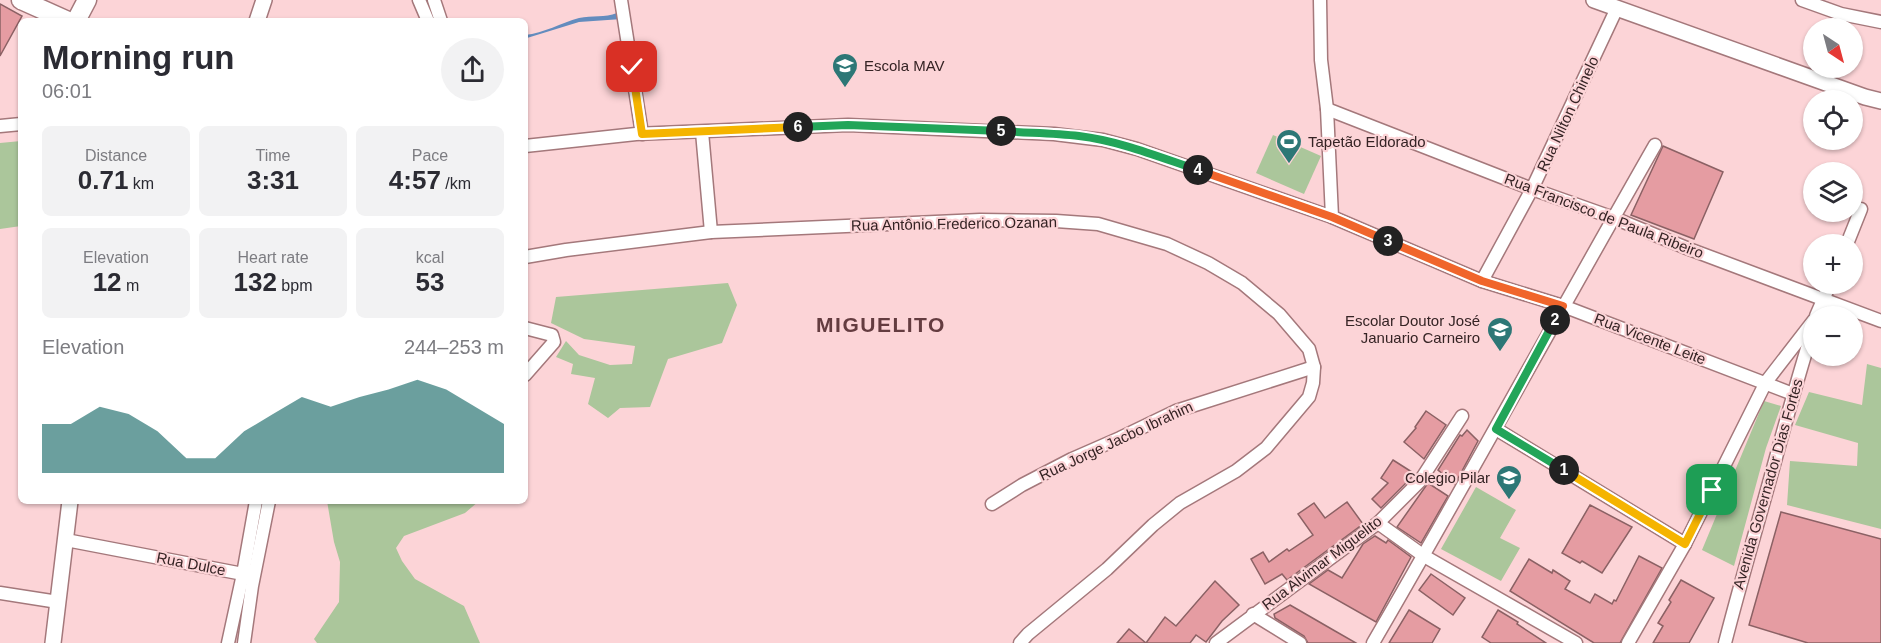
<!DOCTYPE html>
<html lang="en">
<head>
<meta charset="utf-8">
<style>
	:root { --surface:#fff; --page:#f2f2f3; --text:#2b2b33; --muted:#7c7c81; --accent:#2d7776 }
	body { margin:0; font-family:Helvetica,sans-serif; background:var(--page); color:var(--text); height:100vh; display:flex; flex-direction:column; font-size:22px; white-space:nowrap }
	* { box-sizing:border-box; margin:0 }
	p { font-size:20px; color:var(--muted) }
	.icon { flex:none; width:33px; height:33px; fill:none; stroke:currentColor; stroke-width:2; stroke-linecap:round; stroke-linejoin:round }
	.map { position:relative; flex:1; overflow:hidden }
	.drawer { position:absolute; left:18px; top:18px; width:510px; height:486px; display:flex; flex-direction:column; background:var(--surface); border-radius:9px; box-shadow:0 2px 4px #0004 }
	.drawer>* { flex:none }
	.needle { width:39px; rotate:144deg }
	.tools { position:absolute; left:1803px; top:18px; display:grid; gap:12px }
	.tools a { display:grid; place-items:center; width:60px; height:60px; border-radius:50%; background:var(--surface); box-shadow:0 2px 4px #0004; font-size:30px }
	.pin { position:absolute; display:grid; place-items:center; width:51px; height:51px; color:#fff; margin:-26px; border-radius:12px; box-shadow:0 3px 9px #0006 }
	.km { position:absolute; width:30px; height:30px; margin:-15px; border-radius:50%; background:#222; color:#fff; font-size:16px; line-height:30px; text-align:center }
	.round { display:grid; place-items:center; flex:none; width:63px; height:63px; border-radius:32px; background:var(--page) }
	.summary { display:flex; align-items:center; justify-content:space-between; height:102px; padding:0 24px }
	h1 { font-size:33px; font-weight:800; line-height:45px }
	.stats { display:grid; grid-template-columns:repeat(3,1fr); gap:9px; height:102px; padding:6px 24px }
	.stats div { display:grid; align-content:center; border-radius:9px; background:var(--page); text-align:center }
	.stats b { font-size:26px; font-weight:800 }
	.stats small { font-size:16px; font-weight:400 }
	.stats p { font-size:16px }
	.chart { height:168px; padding:12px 24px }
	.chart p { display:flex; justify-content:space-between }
	.chart svg { width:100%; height:108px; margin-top:6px; fill:var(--accent); opacity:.7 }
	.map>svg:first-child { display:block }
</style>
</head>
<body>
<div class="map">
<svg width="1881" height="643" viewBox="0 0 1881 643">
	<rect width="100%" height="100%" fill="#fcd4d7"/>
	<!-- green -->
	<g fill="#abc69b">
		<path d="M1273,135L1321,156L1304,194L1256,173Z"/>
		<path d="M21,141V226L0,229V143Z"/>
		<path d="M728,283L737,305L722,343L668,359L650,407L620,408L608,418L588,404L595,378L571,374L573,364L556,357L566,341L579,355L610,365L632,364L635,346L584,339L551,323L556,297Z"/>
		<path d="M1867,364L1881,368V529L1787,505L1790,461L1857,466L1858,443L1795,425L1809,392L1862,405Z"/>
		<path d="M1764,401L1781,406L1766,448L1734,566L1702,550Z"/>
		<path d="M1476,487L1516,510L1500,538L1520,548L1501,581L1441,549Z"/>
		<path d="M327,501H479L465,513L404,536L396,548L402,561L415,579L464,606L480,643H317L314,639L339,602L340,562L334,542Z"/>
	</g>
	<!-- water -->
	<path fill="#638cbe" d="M617,13L621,15L622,19L579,22L527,38L525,35C544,33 561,23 579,18C592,15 605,18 617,13Z"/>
	<!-- building -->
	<g fill="#e59ca2" stroke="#8b6164" stroke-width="1.5">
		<path d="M0,4L22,16L0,56Z"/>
		<path d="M1663,146L1723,172L1694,239L1631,215Z"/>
		<path d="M1426,411L1446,425L1424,459L1404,442L1416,428L1415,427Z"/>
		<path d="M1467,430L1478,441L1455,484L1438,470L1460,435L1462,436Z"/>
		<path d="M1393,460L1415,474L1381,508L1372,499L1388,483L1381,478Z"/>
		<path d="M1428,483L1448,496L1421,543L1397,527Z"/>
		<path d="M1347,502L1363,524L1287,580L1282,574L1265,584L1251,559L1263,552L1269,562L1287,549L1289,551L1313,535L1298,514L1314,503L1325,518Z"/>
		<path d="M1590,505L1632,527L1602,573L1582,561L1580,563L1562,553Z"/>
		<path d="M1781,512L1881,539V643H1808L1749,625Z"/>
		<path d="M1375,536L1386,543L1388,540L1411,557L1376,622L1309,584L1328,570L1342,578L1363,544Z"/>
		<path d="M1639,556L1662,568L1620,643H1594L1510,591L1529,559L1552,573L1553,570L1570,581L1565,589L1590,603L1595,594L1612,604L1614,600L1616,601Z"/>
		<path d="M1431,574L1465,598L1453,615L1419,590Z"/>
		<path d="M1681,580L1714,598L1689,643H1653L1663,626L1658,623L1671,602L1669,600Z"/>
		<path d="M1215,581L1239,605L1222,621L1206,642L1196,635L1190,643H1117L1129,629L1146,643L1165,617L1176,626Z"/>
		<path d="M1290,605L1335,631L1356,643H1308L1304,636L1275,618L1274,614Z"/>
		<path d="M1409,610L1440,629L1432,643H1389Z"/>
		<path d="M1498,610L1518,622L1517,624L1546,643H1491L1482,637Z"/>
	</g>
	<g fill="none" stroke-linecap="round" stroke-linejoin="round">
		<defs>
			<g id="minor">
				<path d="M419,0L428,21"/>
				<path d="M434,0L441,21"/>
				<path d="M621,0L642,134"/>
				<path d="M1320,0L1321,60L1327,109L1332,217"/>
				<path d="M1802,0L1841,14L1881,22"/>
				<path d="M1327,109L1532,189L1614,218L1689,249L1881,321"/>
				<path d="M0,126L21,124"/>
				<path d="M702,132L711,232"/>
				<path d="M525,146L636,134L848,125L1054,134L1103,140L1137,149L1332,217L1482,281L1563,306L1793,394"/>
				<path d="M1847,244L1861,209"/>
				<path d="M525,257L566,250L711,232L980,220L1056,221L1098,224L1167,244L1208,263L1242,283L1279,314L1309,349L1314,367L1313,383L1309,397L1266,448L1236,471L1180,503L1153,525L1107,569L1028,634L1020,643"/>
				<path d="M1482,281L1532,189L1617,8"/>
				<path d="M1816,316L1830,284"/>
				<path d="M525,328L552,335L554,342L525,375"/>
				<path d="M1496,429L1685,544"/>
				<path d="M992,504L1022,485L1072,459L1120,438L1176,411L1314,367"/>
				<path d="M1378,523L1424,556L1576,643"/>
				<path d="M66,540L243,574L256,501"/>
				<path d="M0,593L58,602"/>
				<path d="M1253,614L1300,643"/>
				<path d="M228,643L243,574H250"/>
				<path d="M244,643L252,586L269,501"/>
				<path d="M1216,643L1378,523L1420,481L1462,416"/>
				<path d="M1373,643C1469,478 1560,311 1655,145"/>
				<path d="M1628,643L1685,544L1766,382L1814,320"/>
				<path d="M1725,643C1736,600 1748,558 1760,515C1778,452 1794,388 1814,326"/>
			</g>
			<g id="tertiary">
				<path d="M1594,0L1865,97L1881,101"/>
				<path d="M257,21L264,0"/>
				<path d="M53,643L70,501"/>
			</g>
			<g id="secondary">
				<path d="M21,0L68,21"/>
				<path d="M76,21L87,0"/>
			</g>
		</defs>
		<!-- minor casing -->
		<use href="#minor" stroke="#a4787b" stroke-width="15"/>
		<!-- tertiary casing -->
		<use href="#tertiary" stroke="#a4787b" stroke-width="18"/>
		<!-- secondary casing -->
		<use href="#secondary" stroke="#a4787b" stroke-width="21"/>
		<!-- minor -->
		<use href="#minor" stroke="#fff" stroke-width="12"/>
		<!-- tertiary -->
		<use href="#tertiary" stroke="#fff" stroke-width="15"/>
		<!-- secondary -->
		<use href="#secondary" stroke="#fff" stroke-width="18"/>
	</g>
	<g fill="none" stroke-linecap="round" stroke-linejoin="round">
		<defs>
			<path id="split-1" d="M1564,470L1685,544L1712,490"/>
			<path id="split-2" d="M1555,320L1496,429L1564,470"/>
			<path id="split-3" d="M1388,241L1482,281L1563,306L1555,320"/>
			<path id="split-4" d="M1198,170L1332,217L1388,241"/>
			<path id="split-5" d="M1001,131C1027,133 1053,133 1079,136C1120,141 1159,157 1198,170"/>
			<path id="split-6" d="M798,127L848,125L1001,131"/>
			<path id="split-7" d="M632,67L642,134L798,127"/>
		</defs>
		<!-- split-1 casing -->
		<use href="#split-1" stroke="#fff" stroke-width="12"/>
		<!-- split-2 casing -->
		<use href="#split-2" stroke="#fff" stroke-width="12"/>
		<!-- split-3 casing -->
		<use href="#split-3" stroke="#fff" stroke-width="12"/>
		<!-- split-4 casing -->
		<use href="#split-4" stroke="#fff" stroke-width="12"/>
		<!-- split-5 casing -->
		<use href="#split-5" stroke="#fff" stroke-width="12"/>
		<!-- split-6 casing -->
		<use href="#split-6" stroke="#fff" stroke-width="12"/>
		<!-- split-7 casing -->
		<use href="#split-7" stroke="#fff" stroke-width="12"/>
		<!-- split-1 -->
		<use href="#split-1" stroke="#f5b400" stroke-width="8"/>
		<!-- split-2 -->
		<use href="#split-2" stroke="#22a559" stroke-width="8"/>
		<!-- split-3 -->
		<use href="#split-3" stroke="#f0652b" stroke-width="8"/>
		<!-- split-4 -->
		<use href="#split-4" stroke="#f0652b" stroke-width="8"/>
		<!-- split-5 -->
		<use href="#split-5" stroke="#22a559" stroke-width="8"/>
		<!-- split-6 -->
		<use href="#split-6" stroke="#22a559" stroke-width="8"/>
		<!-- split-7 -->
		<use href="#split-7" stroke="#f5b400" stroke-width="8"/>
	</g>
	<!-- icons -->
	<defs>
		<symbol id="school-pin" viewBox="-11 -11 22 30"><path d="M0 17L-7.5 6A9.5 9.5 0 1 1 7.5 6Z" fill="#2d7776" stroke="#fcd4d7"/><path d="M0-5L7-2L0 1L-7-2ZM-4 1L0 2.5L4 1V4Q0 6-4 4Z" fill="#fff"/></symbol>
		<symbol id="stadium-pin" viewBox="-11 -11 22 30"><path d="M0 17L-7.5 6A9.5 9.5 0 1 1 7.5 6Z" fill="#2d7776" stroke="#fcd4d7"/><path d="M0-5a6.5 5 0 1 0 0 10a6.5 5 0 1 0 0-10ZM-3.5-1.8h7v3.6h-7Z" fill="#fff"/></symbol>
	</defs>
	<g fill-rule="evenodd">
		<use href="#school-pin" x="830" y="51" width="30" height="40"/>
		<use href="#stadium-pin" x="1274" y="127" width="30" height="40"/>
		<use href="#school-pin" x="1485" y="315" width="30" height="40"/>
		<use href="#school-pin" x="1494" y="463" width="30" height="40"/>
	</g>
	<g text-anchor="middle" stroke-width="4.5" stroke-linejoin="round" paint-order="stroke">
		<!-- poi labels -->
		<g font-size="15" fill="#352324" stroke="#fcd4d7" text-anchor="start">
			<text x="864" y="71">Escola MAV</text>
			<text x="1308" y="147">Tapetão Eldorado</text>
			<text x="1480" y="326" text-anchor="end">Escolar Doutor José<tspan x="1480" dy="17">Januario Carneiro</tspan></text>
			<text x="1490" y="483" text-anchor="end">Colegio Pilar</text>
		</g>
		<!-- street labels -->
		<g font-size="15" fill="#352324" stroke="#fcd4d7">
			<text transform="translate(1568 114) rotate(-65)" y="5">Rua Nilton Chinelo</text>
			<text transform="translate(1604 216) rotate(21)" y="5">Rua Francisco de Paula Ribeiro</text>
			<text transform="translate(954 224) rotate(-1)" y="5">Rua Antônio Frederico Ozanan</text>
			<text transform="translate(1650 339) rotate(21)" y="5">Rua Vicente Leite</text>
			<text transform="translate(1116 441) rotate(-25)" y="5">Rua Jorge Jacbo Ibrahim</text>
			<text transform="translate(1768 484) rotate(-74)" y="5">Avenida Governador Dias Fortes</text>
			<text transform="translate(1322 563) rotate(-37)" y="5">Rua Alvimar Miguelito</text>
			<text transform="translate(191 564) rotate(11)" y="5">Rua Dulce</text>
		</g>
		<!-- district labels -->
		<g font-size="21" font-weight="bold" letter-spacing="1.5" fill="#643c40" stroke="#fcd4d7">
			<text x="881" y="332">MIGUELITO</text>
		</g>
	</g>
</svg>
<div class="tools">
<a><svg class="needle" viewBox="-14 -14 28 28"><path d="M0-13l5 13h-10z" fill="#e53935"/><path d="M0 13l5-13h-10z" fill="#7c7c81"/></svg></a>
<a><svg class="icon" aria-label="locate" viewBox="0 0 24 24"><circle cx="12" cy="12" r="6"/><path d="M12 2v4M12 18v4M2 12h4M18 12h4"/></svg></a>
<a><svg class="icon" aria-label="layers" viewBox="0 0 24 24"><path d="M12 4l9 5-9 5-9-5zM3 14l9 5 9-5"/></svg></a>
<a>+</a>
<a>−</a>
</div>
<div class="pin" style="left:1712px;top:490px;background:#1e9e55"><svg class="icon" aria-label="arrive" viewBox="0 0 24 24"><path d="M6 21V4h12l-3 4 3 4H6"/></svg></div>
<div class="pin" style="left:632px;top:67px;background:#d93025"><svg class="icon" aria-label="check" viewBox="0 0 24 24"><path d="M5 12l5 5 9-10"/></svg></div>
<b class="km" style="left:1564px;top:470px">1</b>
<b class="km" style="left:1555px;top:320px">2</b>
<b class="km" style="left:1388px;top:241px">3</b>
<b class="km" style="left:1198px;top:170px">4</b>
<b class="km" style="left:1001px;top:131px">5</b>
<b class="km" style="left:798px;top:127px">6</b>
<section class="drawer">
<div class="summary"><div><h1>Morning run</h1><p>06:01</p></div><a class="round"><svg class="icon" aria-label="share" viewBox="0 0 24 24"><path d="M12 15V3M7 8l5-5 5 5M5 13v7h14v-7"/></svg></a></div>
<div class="stats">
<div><p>Distance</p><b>0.71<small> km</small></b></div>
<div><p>Time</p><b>3:31</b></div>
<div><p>Pace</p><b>4:57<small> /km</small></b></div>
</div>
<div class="stats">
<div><p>Elevation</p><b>12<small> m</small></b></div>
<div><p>Heart rate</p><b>132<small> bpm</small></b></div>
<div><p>kcal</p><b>53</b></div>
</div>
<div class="chart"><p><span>Elevation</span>244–253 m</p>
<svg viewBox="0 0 160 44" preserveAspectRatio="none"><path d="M0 44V24L10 24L20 17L30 20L40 27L50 38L60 38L70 27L80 20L90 13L100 17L110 13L120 10L130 6L140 10L150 17L160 24V44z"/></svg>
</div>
</section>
</div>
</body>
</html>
